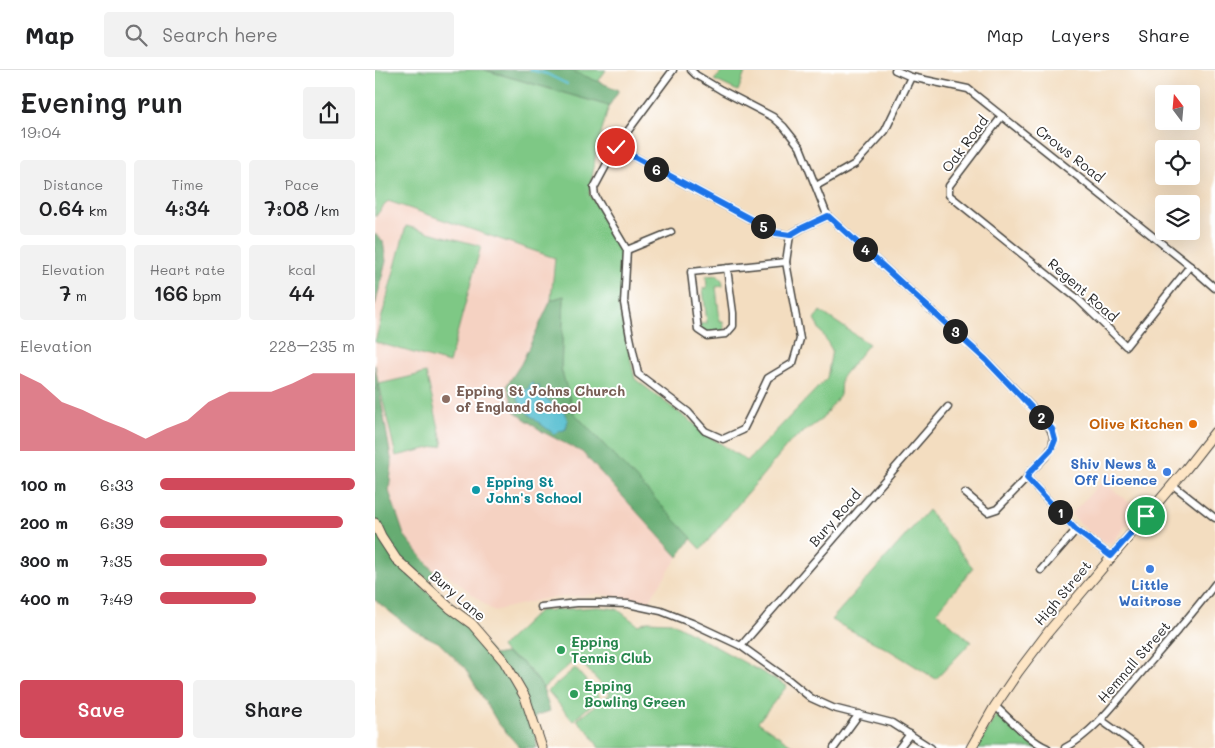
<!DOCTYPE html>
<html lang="en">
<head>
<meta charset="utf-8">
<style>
	:root { --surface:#fff; --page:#f2f2f2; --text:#202124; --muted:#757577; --line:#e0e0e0; --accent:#d1495b }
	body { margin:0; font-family:Mali,sans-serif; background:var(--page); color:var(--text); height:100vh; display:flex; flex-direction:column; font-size:19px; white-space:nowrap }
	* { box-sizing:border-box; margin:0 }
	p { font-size:16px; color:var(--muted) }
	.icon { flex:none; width:28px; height:28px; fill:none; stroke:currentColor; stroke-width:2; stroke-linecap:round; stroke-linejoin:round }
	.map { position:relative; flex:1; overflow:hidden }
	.sheet { display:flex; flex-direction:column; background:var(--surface); width:375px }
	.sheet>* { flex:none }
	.needle { width:32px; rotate:344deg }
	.buttons { position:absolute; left:780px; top:15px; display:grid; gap:10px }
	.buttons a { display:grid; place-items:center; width:45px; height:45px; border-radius:5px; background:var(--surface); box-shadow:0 5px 20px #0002; font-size:25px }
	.pin { position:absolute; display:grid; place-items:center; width:42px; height:42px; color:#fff; margin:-21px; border:2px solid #fff; border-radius:50%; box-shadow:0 1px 5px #0007 }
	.km { position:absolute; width:25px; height:25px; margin:-12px; border-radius:50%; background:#222; color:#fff; font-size:14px; line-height:25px; text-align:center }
	.round { display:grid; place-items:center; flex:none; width:52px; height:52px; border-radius:5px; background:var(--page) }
	.summary { display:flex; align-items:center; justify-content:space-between; height:85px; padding:0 20px }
	h1 { font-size:28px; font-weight:600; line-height:38px }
	.metrics { display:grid; grid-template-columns:repeat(3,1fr); gap:8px; height:85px; padding:5px 20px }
	.metrics div { display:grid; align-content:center; border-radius:5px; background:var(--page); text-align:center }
	.metrics b { font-size:21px; font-weight:600 }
	.metrics small { font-size:14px; font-weight:400 }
	.metrics p { font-size:14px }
	.chart { height:140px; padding:10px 20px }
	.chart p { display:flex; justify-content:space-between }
	.chart svg { width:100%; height:90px; margin-top:5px; fill:var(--accent); opacity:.7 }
	.action { display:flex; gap:10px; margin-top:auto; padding:10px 20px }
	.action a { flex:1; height:58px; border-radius:5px; background:var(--accent); color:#fff; font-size:20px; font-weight:600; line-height:58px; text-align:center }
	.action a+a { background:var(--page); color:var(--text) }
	ul { padding:0 20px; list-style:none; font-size:16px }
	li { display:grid; grid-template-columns:80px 60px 1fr; align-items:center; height:38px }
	li i { height:12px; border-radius:6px; background:var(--accent) }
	header { display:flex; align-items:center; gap:30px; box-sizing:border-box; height:70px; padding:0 25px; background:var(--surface); border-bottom:1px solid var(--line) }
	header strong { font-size:24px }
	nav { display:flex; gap:28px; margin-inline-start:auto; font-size:18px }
	.search { width:350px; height:45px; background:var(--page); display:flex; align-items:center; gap:12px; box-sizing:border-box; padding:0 18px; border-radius:5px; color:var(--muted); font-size:19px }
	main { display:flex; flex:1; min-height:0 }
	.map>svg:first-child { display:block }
</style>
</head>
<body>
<header>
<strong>Map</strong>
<div class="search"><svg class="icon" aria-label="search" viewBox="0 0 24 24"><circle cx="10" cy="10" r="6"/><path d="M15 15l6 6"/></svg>Search here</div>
<nav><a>Map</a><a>Layers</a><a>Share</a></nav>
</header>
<main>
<section class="sheet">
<div class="summary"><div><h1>Evening run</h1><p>19:04</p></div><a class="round"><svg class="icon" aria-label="share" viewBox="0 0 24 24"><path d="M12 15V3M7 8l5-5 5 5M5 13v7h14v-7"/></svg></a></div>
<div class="metrics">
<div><p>Distance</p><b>0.64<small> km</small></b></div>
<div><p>Time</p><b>4:34</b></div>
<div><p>Pace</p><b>7:08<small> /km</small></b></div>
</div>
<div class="metrics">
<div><p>Elevation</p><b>7<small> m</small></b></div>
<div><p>Heart rate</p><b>166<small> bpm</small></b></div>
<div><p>kcal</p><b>44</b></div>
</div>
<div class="chart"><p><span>Elevation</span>228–235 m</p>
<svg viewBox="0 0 160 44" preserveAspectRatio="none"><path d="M0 44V6L10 11L20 20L30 24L40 29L50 33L60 38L70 33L80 29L90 20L100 15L110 15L120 15L130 11L140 6L150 6L160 6V44z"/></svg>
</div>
<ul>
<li><b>100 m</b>6:33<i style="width:100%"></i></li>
<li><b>200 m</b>6:39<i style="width:94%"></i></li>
<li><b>300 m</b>7:35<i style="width:55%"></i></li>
<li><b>400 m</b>7:49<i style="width:49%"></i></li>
</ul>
<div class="action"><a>Save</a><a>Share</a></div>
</section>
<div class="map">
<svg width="840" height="678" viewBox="0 0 840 678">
	<rect width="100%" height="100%" fill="#fff"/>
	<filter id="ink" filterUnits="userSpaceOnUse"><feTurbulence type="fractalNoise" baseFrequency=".02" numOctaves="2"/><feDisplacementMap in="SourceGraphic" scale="10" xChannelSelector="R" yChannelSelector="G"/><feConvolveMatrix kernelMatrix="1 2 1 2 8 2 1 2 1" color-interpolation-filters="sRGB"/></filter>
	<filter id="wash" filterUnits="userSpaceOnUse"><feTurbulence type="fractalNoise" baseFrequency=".0096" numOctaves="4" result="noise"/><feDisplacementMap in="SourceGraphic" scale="20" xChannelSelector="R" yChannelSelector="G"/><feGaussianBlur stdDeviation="1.12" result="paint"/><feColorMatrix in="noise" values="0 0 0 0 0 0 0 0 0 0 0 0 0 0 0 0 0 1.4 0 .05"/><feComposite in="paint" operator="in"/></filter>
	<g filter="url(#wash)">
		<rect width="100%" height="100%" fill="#f3ddc0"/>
		<!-- built -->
		<g fill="#f5d2c2">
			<path d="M13,131L181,188L176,230L146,294L132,315L168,362L207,382L303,487L273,532L224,524L168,529L118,541L67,500L60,503L29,465L14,421L17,394L0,295V236L11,191L8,171L0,164V147Z"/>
			<path d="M736,402L740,405L733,416L764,440L737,473L726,471L716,464L696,444Z"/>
		</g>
		<!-- green -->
		<g fill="#7ec885" stroke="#547a58">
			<path d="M0,0H110L234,36L221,80L219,97L214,123L250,181L244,237L260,309L340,370L372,391L452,308L457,280L439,250L445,241L494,274L466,308L465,325L447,349L416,371L326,479L199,343L186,299L189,226L176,230L180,188L13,131L0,147Z"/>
			<path d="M195,0H231L223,12Z"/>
			<path d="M349,0H371L363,21L339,10Z"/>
			<path d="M31,156L106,176L74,293L0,272Z"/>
			<path d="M342,205L347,210L348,216L341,217L345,251H348L350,262L332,264L325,259V254L332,253L328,218H332L331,206Z"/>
			<path d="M51,303L68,375L21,386L4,314Z"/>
			<path d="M553,440L598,498L562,542L596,572L561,609L514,580L456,550Z"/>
			<path d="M223,537L242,539L263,555L272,551L296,552L412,616L383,652L421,678H224L215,663L202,650L235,624L202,588L168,618C163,610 155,600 148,593C140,586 133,588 126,577L164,541Z"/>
			<path d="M200,598L225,627L198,651L173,621Z"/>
			<path d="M623,642L665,678H602Z"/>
		</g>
		<!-- forest -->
		<g fill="#66ac72" stroke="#486c4e">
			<path d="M110,0H195L244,20L234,36Z"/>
			<path d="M0,164L8,171L11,191L0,236Z"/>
			<path d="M189,226L186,299L199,343L317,468L303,487L207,382L168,362L140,342L132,315L146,294L176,230Z"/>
			<path d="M0,295L17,394L14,421L29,465L60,503L47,517L97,559L119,585L130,583L147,592L164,612L168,618L175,641L160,646L162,678H145L123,653L90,598L63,572L38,560L0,530Z"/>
		</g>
		<!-- water -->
		<path fill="#54bed0" stroke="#40747e" d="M157,312L161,319L164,315L165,324L189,342L193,350L191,359L179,364C165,353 144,341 141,322L144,318L152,320Z"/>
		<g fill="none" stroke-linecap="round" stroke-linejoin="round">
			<!-- stream -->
			<path stroke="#54bed0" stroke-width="2.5" d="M156,0L172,4L192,14"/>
		</g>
	</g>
	<g filter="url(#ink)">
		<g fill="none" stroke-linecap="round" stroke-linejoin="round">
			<defs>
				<g id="minor">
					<path d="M298,0L241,77L219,118L220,126L252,180L249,233L255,267L263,304L313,342L330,361L348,369L368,360L378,340L393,308L418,293L425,269L411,192L415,165"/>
					<path d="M316,0L321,5L346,20L398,47L409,57L425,77L452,145L611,290L670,351C690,375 670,386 654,403L652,408L701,460L736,486"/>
					<path d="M520,0L536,7L593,19L815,196L840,218"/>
					<path d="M627,46L574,116V125L704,230L751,276L815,196"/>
					<path d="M241,77L401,163L415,165L427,158L453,146"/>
					<path d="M441,116L480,94L510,61L536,7"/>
					<path d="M252,180L296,162"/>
					<path d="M352,198L358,243V256L351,264L332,266L323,260L316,202L411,192"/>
					<path d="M798,415L840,448"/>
					<path d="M590,423L613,442L622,439L652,408"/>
					<path d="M666,500L701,460"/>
					<path d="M166,537L202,533H224L253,534L286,541L317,553L366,576L415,611L436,628L458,638L517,653L556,678"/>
					<path d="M366,576L573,337"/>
					<path d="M620,636C635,649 655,671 672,678"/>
					<path d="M726,650L765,678"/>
					<path d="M459,678L484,644"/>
					<path d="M524,678L535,664"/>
					<path d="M690,678C719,662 740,633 761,609C788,577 815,547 840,514"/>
				</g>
				<g id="secondary">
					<path d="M0,453L6,466L21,489L75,538L97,554L129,591L150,627L167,678"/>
					<path d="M596,678L620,636L643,602L674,561L811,399L840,362"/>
				</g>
			</defs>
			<!-- minor casing -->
			<use href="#minor" stroke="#494641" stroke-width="9"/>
			<!-- secondary casing -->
			<use href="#secondary" stroke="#494641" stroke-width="11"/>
			<!-- minor -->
			<use href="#minor" stroke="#fff" stroke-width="6"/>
			<!-- secondary -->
			<use href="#secondary" stroke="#fde5c5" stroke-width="9"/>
		</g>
	</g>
	<g fill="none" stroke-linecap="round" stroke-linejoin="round" filter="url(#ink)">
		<defs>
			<path id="route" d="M241,77L401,163L415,165L427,158L453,146L611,290L677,359L680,370L676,380L654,403L652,408L701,460L736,486L771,446"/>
		</defs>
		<!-- route casing -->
		<use href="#route" stroke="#fff" stroke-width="10"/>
		<!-- route -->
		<use href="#route" stroke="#1a73e8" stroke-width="6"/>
	</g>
	<!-- markers -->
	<circle fill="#8d6e63" stroke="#fff" stroke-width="2" cx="71" cy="329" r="5"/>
	<circle fill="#e8710a" stroke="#fff" stroke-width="2" cx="818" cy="354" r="5"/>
	<g fill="#3f7fe0" stroke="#fff" stroke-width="2">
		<circle cx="792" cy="402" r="5"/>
		<circle cx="775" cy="499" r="5"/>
	</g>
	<circle fill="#0f9aa8" stroke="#fff" stroke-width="2" cx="101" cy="420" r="5"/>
	<g fill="#2e9e5b" stroke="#fff" stroke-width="2">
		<circle cx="186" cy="580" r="5"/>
		<circle cx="199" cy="624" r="5"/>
	</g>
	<g text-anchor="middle" stroke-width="4" stroke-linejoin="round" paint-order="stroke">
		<!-- street labels -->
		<g font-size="14" fill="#2b2b2b" stroke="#fff">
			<text transform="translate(590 74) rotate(-53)" y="5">Oak Road</text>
			<text transform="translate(695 84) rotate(38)" y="5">Crows Road</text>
			<text transform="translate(708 220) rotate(41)" y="5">Regent Road</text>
			<text transform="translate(460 448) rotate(-49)" y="5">Bury Road</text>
			<text transform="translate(688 523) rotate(-50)" y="5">High Street</text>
			<text transform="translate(83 526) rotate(41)" y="5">Bury Lane</text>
			<text transform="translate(759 592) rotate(-49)" y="5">Hemnall Street</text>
		</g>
		<!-- education labels -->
		<g font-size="14" font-weight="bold" fill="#785e54" stroke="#fff" text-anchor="start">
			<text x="81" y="326">Epping St Johns Church<tspan x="81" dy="16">of England School</tspan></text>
		</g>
		<!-- food labels -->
		<g font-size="14" font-weight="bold" fill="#c56008" stroke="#fff" text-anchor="end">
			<text x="808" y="359">Olive Kitchen</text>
		</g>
		<!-- shop labels -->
		<g font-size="14" font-weight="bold" fill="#366cbe" stroke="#fff" text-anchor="end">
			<text x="782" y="399">Shiv News &amp;<tspan x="782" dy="16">Off Licence</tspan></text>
			<text x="775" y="520" text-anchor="middle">Little<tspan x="775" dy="16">Waitrose</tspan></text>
		</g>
		<!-- culture labels -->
		<g font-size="14" font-weight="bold" fill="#0d838f" stroke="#fff" text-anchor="start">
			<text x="111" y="417">Epping St<tspan x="111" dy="16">John's School</tspan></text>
		</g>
		<!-- leisure labels -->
		<g font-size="14" font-weight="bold" fill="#27864d" stroke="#fff" text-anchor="start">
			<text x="196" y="577">Epping<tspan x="196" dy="16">Tennis Club</tspan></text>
			<text x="209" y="621">Epping<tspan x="209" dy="16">Bowling Green</tspan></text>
		</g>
	</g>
</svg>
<div class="buttons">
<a><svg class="needle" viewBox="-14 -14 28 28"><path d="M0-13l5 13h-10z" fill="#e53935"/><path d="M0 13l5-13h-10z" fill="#757577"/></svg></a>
<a><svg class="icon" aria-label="locate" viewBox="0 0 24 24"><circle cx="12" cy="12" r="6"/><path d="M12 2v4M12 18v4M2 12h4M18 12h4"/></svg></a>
<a><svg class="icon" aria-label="layers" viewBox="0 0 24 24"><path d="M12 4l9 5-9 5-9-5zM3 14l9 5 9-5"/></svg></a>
</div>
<div class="pin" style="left:771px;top:446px;background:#1e9e55"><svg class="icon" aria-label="arrive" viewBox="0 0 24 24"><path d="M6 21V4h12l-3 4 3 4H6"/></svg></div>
<div class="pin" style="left:241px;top:77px;background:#d93025"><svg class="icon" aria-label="check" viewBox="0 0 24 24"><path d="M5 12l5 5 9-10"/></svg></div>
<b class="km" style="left:685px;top:442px">1</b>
<b class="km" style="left:666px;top:347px">2</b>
<b class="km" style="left:580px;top:261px">3</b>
<b class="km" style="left:490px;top:179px">4</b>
<b class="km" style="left:388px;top:156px">5</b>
<b class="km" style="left:281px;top:99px">6</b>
</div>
</main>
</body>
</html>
